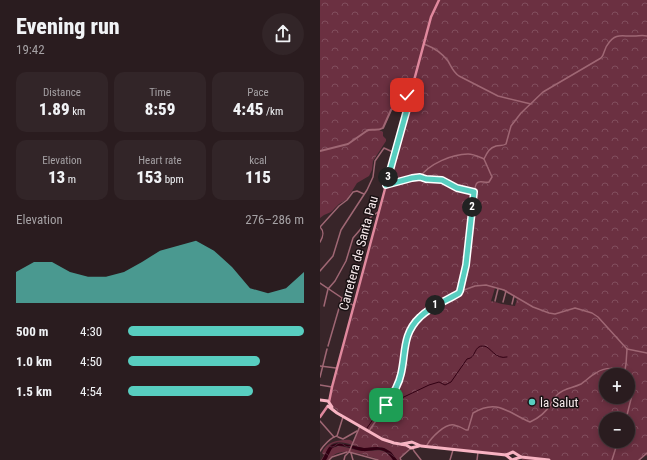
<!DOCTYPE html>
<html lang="en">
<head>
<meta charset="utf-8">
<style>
	:root { --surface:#2a1c1f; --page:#322528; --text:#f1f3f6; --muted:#a5a1a4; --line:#463a3d; --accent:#58cec0 }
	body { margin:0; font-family:"Roboto Condensed",sans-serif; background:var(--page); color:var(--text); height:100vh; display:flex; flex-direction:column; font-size:15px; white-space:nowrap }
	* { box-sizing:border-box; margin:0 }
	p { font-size:13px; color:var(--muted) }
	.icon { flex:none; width:22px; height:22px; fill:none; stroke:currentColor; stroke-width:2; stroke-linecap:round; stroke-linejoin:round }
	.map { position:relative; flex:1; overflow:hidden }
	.drawer { display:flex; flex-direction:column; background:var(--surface); width:320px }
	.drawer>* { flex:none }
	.tools { position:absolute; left:279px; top:368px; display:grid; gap:8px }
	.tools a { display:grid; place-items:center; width:36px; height:36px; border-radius:50%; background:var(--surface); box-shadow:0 2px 6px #0003,0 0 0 1px var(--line); font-size:20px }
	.pin { position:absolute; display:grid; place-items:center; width:34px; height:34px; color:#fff; margin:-17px; border-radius:8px; box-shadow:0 2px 6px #0006 }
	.km { position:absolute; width:20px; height:20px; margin:-10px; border-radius:50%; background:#222; color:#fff; font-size:11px; line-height:20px; text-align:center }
	.round { display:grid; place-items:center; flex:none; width:42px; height:42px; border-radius:21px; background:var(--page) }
	.head { display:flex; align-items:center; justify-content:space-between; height:68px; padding:0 16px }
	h1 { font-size:22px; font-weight:800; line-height:30px }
	.figures { display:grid; grid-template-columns:repeat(3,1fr); gap:6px; height:68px; padding:4px 16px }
	.figures div { display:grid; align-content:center; border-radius:10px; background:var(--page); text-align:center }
	.figures b { font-size:17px; font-weight:800 }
	.figures small { font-size:11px; font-weight:400 }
	.figures p { font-size:11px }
	.chart { height:112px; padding:8px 16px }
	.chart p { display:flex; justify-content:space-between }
	.chart svg { width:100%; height:72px; margin-top:4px; fill:var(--accent); opacity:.7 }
	ul { padding:0 16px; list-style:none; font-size:13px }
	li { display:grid; grid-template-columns:64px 48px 1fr; align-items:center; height:30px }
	li i { height:10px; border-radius:5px; background:var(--accent) }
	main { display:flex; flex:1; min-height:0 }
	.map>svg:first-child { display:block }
</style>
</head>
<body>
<main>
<section class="drawer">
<div class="head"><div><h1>Evening run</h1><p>19:42</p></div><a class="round"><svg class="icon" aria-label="share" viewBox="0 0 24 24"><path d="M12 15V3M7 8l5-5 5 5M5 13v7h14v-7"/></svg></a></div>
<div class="figures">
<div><p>Distance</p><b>1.89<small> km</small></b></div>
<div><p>Time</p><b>8:59</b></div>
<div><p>Pace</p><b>4:45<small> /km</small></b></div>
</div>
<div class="figures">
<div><p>Elevation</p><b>13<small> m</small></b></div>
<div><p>Heart rate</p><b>153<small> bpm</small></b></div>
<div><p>kcal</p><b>115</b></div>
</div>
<div class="chart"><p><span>Elevation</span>276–286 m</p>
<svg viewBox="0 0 160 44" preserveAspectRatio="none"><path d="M0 44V25L10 19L20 19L30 25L40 28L50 28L60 25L70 19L80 12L90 9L100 6L110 12L120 22L130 35L140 38L150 35L160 25V44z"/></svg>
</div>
<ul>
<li><b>500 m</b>4:30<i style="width:100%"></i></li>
<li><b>1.0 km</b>4:50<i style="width:75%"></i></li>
<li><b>1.5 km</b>4:54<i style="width:71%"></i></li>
</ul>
</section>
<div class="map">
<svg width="327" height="460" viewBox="0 0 327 460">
	<defs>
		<pattern id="forest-crowns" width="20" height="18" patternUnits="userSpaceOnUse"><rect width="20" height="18" fill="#6b3041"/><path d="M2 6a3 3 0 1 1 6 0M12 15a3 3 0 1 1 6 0" fill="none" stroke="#814e5d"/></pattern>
		<pattern id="water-waves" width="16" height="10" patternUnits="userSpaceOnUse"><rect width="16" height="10" fill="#320013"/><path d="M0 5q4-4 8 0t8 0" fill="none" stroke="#502536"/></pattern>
	</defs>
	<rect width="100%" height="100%" fill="#382529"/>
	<!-- forest -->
	<g fill="url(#forest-crowns)" fill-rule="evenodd">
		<path d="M0,0H327V456L326,455L320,460H202L203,456L199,455L193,451L184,454L101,445L92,440C85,442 79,443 71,441C61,438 18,414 12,406C10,404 10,401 10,398L91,97L87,96C81,99 74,107 71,112C67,119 67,127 59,130L63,132V136L66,139V141L53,161L52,170L49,176L37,183L27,199L19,204L11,212L4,215L0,218ZM175,288L182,290L197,299L195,306L182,304L171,301ZM286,375H308V397H286ZM286,419H308V441H286Z"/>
		<path d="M39,427L70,444L85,446L88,448L89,449L79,458L80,460H77C74,456 71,451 66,449C59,445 52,448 44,448C34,447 22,439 12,444C8,447 5,455 2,460H1L4,455L2,453C6,443 13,441 24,440C28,440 30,439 33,442Z"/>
		<path d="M19,446C27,447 34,450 42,451C56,452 63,445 73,460H59L55,458C40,454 20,445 8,460H6L12,448Z"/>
	</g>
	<!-- water -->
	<path fill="url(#water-waves)" d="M19,443L44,448L57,447L64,448L71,452L77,460H73C71,457 68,453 64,451C57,448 50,452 42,451C34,450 22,443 14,447C10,449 9,456 6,460H2C8,451 6,445 19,443Z"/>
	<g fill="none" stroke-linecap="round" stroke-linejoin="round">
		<!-- stream -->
		<path stroke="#320013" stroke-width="1" d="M47,428L59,411L65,405H67L109,385L119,382L125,385L131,382L147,359C157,358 153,345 164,346C171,347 175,360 187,357"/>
		<!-- minor -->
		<g stroke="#9f6774" stroke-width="1.5">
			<path d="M104,44C112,47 122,53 128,61C131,66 133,72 139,76L178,96L211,104"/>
			<path d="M100,177C109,164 132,154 148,154C154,154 159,157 164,159"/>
			<path d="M66,185L92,178L100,177L106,179L122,180L137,188L154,192"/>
			<path d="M0,227L19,206L27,200L33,192L37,191L44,194"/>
			<path d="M0,227C5,232 3,237 0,242"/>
			<path d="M0,271L13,256L21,230L47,190L53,177L55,161L64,148L75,153"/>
			<path d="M0,283L34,306"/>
			<path d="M139,293C147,277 148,247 150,229C151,222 153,186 157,183C159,180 165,183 169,182L172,177L164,159C167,153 169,148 176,146C180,145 183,146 186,144L191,126L201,113L223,92L281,58C285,54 284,48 288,44C296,32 303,37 314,36C319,36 322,35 327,36"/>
			<path d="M175,301L178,289"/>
			<path d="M183,302L186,291"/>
			<path d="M192,304L194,296"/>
			<path d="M4,306L8,289L15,281L26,261L33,238L51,217L58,212"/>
			<path d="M8,346L22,298"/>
			<path d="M307,349L327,353"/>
			<path d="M0,366L16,368"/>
			<path d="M304,375L306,364L307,349"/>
			<path d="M0,377L7,349"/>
			<path d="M0,385L12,387"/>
			<path d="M306,419L312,395V392L308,383"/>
			<path d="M0,421L14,437"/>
			<path d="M49,431L70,400L80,376L84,347L87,335L94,323L101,315L113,307L144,290L155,286L166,285L184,290L213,307L229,313L235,314L255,308L272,313L278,317L307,349"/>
			<path d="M17,436L23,417"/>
			<path d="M18,437L23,439L37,431"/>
			<path d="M107,445C111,438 125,423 134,425C138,426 143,428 146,430H148L153,413C178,398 188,413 210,422C219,418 226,412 231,404C233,400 234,397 238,394C244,388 253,388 261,384C266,381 270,376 276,373C283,368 299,365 304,375"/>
			<path d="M93,449L94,451L101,460"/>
			<path d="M0,451C3,446 11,437 17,436"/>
			<path d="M29,452L58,460"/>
			<path d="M31,453L33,460"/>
			<path d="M9,460L12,457L27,452"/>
			<path d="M24,460L25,456L29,452L40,426"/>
			<path d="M81,460L80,458L90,449"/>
			<path d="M130,460L133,450"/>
			<path d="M157,460L158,452"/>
			<path d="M292,460L298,441"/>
			<path d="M319,460L327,453"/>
		</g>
		<!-- tertiary -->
		<path stroke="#9f6774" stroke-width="2" d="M0,151L28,144L48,130C53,129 58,131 63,128L71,110L84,96L91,95"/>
		<!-- secondary -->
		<g stroke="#e0889d" stroke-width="2.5">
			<path d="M9,402L12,387L111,17L119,0"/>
			<path d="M0,417L7,407"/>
		</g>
		<!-- primary -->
		<g stroke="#f8b3c2" stroke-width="3">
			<path d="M0,400L8,401L12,407"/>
			<path d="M8,406L17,413L62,439L74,443L86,445L91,448L99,446"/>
			<path d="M82,444L92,442L101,446L186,455L192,460L201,457"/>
			<path d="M186,455L193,452L201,457L229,460"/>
		</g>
	</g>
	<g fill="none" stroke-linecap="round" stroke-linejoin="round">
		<defs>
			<path id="route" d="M66,405C72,396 79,384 81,374C86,353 82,334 100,317C111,306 126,301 139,293L140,291L146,265L154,192L137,188L122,180L106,179L100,177L92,178L66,185L91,95H87"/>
		</defs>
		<!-- route casing -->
		<use href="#route" stroke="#fff" stroke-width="8"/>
		<!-- route -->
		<use href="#route" stroke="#58cec0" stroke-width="5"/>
	</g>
	<!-- markers -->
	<circle fill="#58cec0" stroke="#191113" stroke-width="1.5" cx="212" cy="402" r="4"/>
	<g text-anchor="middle" stroke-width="3" stroke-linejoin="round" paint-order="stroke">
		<!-- street labels -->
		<g font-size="13" fill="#f6e9eb" stroke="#191113">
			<text transform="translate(38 253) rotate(-75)" y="5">Carretera de Santa Pau</text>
		</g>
		<!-- poi labels -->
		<g font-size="13" fill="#f6e9eb" stroke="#191113" text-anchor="start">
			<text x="220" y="407">la Salut</text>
		</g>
	</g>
</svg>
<div class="tools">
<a>+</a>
<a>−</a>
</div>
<div class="pin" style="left:66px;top:405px;background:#1e9e55"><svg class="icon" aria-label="arrive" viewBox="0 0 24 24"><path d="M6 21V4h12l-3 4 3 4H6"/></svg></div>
<div class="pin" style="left:87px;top:95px;background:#d93025"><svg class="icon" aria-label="check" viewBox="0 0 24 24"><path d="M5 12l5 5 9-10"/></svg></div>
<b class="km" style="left:115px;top:305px">1</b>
<b class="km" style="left:152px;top:207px">2</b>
<b class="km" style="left:68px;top:177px">3</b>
</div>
</main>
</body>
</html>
